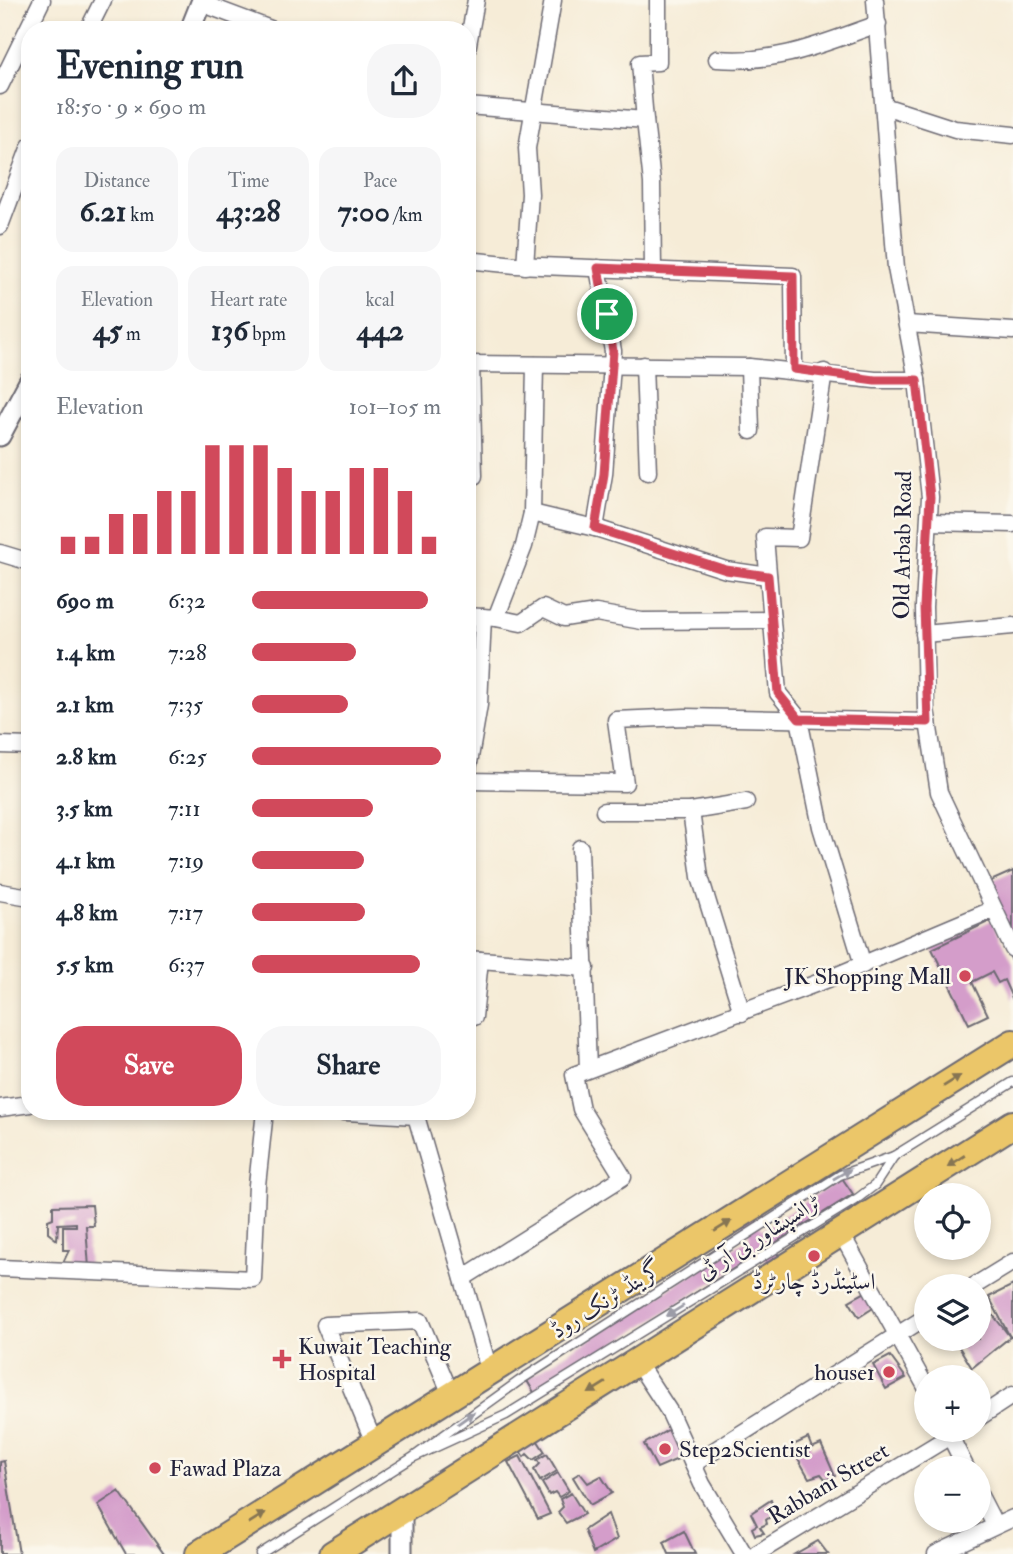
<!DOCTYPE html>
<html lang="en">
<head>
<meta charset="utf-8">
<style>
	:root { --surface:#fff; --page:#f6f6f7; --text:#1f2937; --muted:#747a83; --accent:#d1495b }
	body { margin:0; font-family:"IM FELL Double Pica",Amiri,serif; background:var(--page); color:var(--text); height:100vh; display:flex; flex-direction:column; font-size:26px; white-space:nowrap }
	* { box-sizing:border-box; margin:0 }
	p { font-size:23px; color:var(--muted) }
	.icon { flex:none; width:38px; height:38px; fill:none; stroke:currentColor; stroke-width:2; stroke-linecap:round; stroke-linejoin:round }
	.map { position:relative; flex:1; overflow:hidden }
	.panel { position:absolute; left:21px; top:21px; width:455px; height:1099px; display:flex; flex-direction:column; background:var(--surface); border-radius:28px; box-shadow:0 4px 10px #0003 }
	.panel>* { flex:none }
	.tools { position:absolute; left:914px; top:1183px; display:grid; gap:14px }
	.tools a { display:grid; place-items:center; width:77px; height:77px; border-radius:50%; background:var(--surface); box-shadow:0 4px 10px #0003; font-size:35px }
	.pin { position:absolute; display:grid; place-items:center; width:60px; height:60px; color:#fff; margin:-30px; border:4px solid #fff; border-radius:50%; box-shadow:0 2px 7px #0007 }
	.round { display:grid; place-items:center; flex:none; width:74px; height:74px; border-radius:28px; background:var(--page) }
	.overview { display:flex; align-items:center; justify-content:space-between; height:119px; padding:0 35px }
	h1 { font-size:38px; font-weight:700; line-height:52px }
	.stats { display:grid; grid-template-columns:repeat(3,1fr); gap:10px; height:119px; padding:7px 35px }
	.stats div { display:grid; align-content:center; border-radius:18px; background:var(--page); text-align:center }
	.stats b { font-size:30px; font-weight:700 }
	.stats small { font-size:19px; font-weight:400 }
	.stats p { font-size:19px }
	.chart { height:196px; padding:14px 35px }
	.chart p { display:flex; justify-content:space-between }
	.chart svg { width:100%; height:126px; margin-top:7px; stroke:var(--accent); stroke-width:6 }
	.cta { display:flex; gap:14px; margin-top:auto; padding:14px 35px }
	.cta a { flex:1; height:80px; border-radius:28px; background:var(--accent); color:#fff; font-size:28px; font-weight:700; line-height:80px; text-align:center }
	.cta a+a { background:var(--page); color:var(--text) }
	ul { padding:0 35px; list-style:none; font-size:23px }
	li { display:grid; grid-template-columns:112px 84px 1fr; align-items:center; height:52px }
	li i { height:18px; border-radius:9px; background:var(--accent) }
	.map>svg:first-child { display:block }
</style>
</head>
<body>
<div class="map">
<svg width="1013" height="1554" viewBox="0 0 1013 1554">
	<rect width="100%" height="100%" fill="#fbf7ec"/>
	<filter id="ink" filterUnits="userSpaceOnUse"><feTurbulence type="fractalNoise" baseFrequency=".0143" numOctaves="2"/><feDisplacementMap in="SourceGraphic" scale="14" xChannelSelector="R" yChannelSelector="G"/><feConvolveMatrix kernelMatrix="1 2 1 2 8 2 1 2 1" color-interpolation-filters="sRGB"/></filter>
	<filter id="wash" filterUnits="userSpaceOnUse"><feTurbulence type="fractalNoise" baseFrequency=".00686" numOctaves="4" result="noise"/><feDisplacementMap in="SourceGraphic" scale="28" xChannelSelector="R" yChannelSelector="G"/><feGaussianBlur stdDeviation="1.57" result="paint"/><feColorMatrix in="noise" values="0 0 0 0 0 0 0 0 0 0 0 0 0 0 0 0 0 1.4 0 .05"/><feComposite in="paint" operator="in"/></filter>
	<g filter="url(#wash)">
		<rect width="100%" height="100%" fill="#f6ecd7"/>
		<g id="blocks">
			<!-- building -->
			<g fill="#d49dca">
				<path d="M1013,871V947L984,884Z"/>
				<path d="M992,920L1013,963V1000L1004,980L998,983L992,972L972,982L988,1015L969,1024L932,949Z"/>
				<path d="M842,1178L853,1194L772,1245L795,1281L783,1287L760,1252L535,1394L526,1379L751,1237L732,1208L743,1201L762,1230Z"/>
				<path d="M92,1205L94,1226H86L89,1268L60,1269L69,1250H63V1226H76V1223L58,1224L57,1240L48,1233V1220L53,1218V1206Z"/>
				<path d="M1013,1285V1336L1010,1337L989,1297Z"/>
				<path d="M869,1290L878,1305L859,1317L849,1301Z"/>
				<path d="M993,1315L1010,1337L972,1368L954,1339H978V1323Z"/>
				<path d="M890,1356L906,1378L886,1389L873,1365Z"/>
				<path d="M671,1428L687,1455L657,1468L644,1444Z"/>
				<path d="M534,1435L545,1452L533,1460L527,1454L524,1457L517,1446Z"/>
				<path d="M808,1438L812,1448L821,1444L835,1476L826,1480L821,1474L809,1478L791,1446Z"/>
				<path d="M547,1454L557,1471L540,1481L534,1470L540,1464L537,1460Z"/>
				<path d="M520,1456L550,1514L538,1519L508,1462Z"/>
				<path d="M4,1461L19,1554H0V1462Z"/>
				<path d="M558,1473L569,1491L559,1497L555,1492L549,1495L542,1483Z"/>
				<path d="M580,1473L588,1483L601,1476L612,1493L590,1505L573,1477Z"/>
				<path d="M119,1491L164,1554H126L98,1505Z"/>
				<path d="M571,1493L584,1514L566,1523L558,1512L563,1507L560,1499Z"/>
				<path d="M771,1500L774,1514L766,1520L767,1524L760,1527L764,1533L755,1535L752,1528L757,1525L751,1513Z"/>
				<path d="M608,1514L617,1539L593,1553L584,1530Z"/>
				<path d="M684,1531L695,1554H669L664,1542Z"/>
				<path d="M818,1541L828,1554H795Z"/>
			</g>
		</g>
	</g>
	<g filter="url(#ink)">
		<use href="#blocks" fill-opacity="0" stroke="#6c6972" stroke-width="2"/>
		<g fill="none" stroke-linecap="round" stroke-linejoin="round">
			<defs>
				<g id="service">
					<path d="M894,1156L1013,1082"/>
					<path d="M260,1554L412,1458L519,1381L840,1175L894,1156L875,1185L858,1198L506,1415L412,1458"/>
				</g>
				<g id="minor">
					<path d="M875,0L896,268L917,380L930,497L924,607L926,709L939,792L1013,949"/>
					<path d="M201,3L273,30"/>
					<path d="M88,30L103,0"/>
					<path d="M467,50L476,0"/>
					<path d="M717,59C778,64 821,44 878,24"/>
					<path d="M0,86L42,0"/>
					<path d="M467,106L645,120L640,63L658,62V0"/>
					<path d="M884,106L955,129L1013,135"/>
					<path d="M645,120L652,183L653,270"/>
					<path d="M0,226L30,146"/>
					<path d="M467,260L516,265L793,276L794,369"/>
					<path d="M525,266L530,194L527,148L553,0"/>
					<path d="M907,324L1013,331"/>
					<path d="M467,364L749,367L875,380H917"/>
					<path d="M644,365L648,472"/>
					<path d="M749,367L751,431"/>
					<path d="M824,372L799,538L765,537L778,693L799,719L821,827L863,965"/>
					<path d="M467,477L474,476L471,364"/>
					<path d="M532,513L599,529L726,570L768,576"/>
					<path d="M929,522L1013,524"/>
					<path d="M595,528L604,474L613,351L598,268"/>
					<path d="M0,553L30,562"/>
					<path d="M467,616L496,618L524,546L532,513L535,365"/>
					<path d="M496,618L521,623L543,608L564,618L596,613L642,621L771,620"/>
					<path d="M924,634L1013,626"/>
					<path d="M0,745L30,746"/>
					<path d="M467,775L479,705L483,617"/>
					<path d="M467,781L625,783L616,720L685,717L928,722"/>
					<path d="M604,811H691L746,802"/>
					<path d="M691,811L700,877L742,1013"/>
					<path d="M580,848L588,1069"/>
					<path d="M0,892L30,897"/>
					<path d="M467,959L586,968"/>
					<path d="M467,1018L474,1017L480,960"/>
					<path d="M0,1108L30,1104"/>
					<path d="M329,1111L416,1116L490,1373"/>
					<path d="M842,1235L926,1387"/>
					<path d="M0,1268L253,1279L257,1185L265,1111"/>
					<path d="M463,1278L623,1177L581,1109L574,1075L828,979L994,909"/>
					<path d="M974,1286L1013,1262"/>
					<path d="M637,1362L669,1411L702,1484L744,1554"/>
					<path d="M978,1418L1013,1395"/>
					<path d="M947,1430L966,1468"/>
					<path d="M375,1445L325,1325L420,1321L452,1397"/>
					<path d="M693,1464L926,1317"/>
					<path d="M978,1492L995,1525"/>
					<path d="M756,1554L960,1430"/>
					<path d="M936,1554L1013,1518"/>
				</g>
				<g id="tertiary">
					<path d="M190,30L202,0"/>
					<path d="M0,436L30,380"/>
					<path d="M402,1511V1554"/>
				</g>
				<g id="trunk">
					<path d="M199,1554L1013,1043"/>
					<path d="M333,1554L1013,1124"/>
				</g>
			</defs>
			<!-- service casing -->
			<use href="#service" stroke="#6c6972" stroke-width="11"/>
			<!-- minor casing -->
			<use href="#minor" stroke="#6c6972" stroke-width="19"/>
			<!-- tertiary casing -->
			<use href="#tertiary" stroke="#6c6972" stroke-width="23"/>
			<!-- trunk casing -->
			<use href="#trunk" stroke="#6c6972" stroke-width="30"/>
			<!-- service -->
			<use href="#service" stroke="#fff" stroke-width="8"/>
			<!-- minor -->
			<use href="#minor" stroke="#fff" stroke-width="16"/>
			<!-- tertiary -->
			<use href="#tertiary" stroke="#fff" stroke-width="19"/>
			<!-- trunk -->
			<use href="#trunk" stroke="#ebc669" stroke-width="26"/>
		</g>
		<!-- one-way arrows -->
		<defs><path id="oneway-solid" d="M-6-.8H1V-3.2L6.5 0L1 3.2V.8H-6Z" transform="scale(1.75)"/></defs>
		<g fill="#867452">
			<use href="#oneway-solid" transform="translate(952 1081) rotate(-32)"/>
			<use href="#oneway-solid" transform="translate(956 1161) rotate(147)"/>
			<use href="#oneway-solid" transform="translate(723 1226) rotate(-32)"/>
			<use href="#oneway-solid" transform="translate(597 1388) rotate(148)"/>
			<use href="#oneway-solid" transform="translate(257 1518) rotate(-32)"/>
		</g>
		<g fill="#9c9ca7">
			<use href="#oneway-solid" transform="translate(842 1174) rotate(-30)"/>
			<use href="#oneway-solid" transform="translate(675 1311) rotate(148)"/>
			<use href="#oneway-solid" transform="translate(466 1418) rotate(-35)"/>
		</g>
	</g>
	<g fill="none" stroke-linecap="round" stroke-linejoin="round" filter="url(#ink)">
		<defs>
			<path id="route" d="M598,268L793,276L794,369L875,380H917L930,497L924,607L928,722L799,719L778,693L768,576L726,570L595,528L604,474L613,351Z"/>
		</defs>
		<!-- route casing -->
		<use href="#route" stroke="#fff" stroke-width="14"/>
		<!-- route -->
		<use href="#route" stroke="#d1495b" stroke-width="9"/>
	</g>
	<!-- markers -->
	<g fill="#d1495b" stroke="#fbf7ec" stroke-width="2.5">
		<circle cx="965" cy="976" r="7"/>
		<circle cx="814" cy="1256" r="7"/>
		<path d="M278.5 1348.5h7v7h7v7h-7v7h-7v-7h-7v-7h7z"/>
		<circle cx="889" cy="1372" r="7"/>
		<circle cx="665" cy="1449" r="7"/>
		<circle cx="155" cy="1468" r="7"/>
	</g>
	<g text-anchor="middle" stroke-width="5" stroke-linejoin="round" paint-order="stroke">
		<!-- street labels -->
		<g font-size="23" fill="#22223b" stroke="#fbf7ec">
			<text transform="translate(902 545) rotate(-89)" y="8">Old Arbab Road</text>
			<text transform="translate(759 1236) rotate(-32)" y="8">ٹرانسپشاور بی آر ٹی</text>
			<text transform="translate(606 1299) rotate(-32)" y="8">گرینڈ ٹرنک روڈ</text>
			<text transform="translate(828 1483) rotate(-31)" y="8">Rabbani Street</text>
		</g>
		<!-- poi labels -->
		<g font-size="23" fill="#22223b" stroke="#fbf7ec" text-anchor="start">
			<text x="951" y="984" text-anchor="end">JK Shopping Mall</text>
			<text x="814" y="1289" text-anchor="middle">اسٹینڈرڈ چارٹرڈ</text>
			<text x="298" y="1354">Kuwait Teaching<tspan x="298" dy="26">Hospital</tspan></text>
			<text x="875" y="1380" text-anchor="end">house1</text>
			<text x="679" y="1457">Step2Scientist</text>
			<text x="169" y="1476">Fawad Plaza</text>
		</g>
	</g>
</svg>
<div class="tools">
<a><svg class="icon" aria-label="locate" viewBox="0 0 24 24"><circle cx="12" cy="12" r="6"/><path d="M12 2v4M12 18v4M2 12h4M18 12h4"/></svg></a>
<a><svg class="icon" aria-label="layers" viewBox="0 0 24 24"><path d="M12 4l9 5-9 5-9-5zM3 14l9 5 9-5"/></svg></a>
<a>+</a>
<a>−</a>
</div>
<div class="pin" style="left:607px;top:314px;background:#1e9e55"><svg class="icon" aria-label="arrive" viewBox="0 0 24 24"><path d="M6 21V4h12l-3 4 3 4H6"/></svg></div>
<section class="panel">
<div class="overview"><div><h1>Evening run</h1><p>18:50 · 9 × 690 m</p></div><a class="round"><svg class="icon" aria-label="share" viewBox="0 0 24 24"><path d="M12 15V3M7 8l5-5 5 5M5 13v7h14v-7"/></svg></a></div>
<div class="stats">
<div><p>Distance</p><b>6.21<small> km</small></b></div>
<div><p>Time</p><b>43:28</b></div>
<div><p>Pace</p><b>7:00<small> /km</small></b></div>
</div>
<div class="stats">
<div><p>Elevation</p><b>45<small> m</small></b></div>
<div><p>Heart rate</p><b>136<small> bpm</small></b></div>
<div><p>kcal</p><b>442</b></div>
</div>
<div class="chart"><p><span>Elevation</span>101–105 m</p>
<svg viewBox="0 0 160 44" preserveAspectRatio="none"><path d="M5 44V38M15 44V38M25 44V30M35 44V30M45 44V22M55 44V22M65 44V6M75 44V6M85 44V6M95 44V14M105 44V22M115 44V22M125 44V14M135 44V14M145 44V22M155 44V38"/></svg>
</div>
<ul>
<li><b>690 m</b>6:32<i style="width:93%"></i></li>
<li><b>1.4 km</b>7:28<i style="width:55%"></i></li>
<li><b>2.1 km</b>7:35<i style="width:51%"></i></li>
<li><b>2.8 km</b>6:25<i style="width:100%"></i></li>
<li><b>3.5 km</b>7:11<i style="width:64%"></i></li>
<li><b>4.1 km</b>7:19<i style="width:59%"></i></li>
<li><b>4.8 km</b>7:17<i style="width:60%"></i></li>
<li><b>5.5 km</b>6:37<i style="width:89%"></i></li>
</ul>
<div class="cta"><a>Save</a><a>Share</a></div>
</section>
</div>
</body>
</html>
